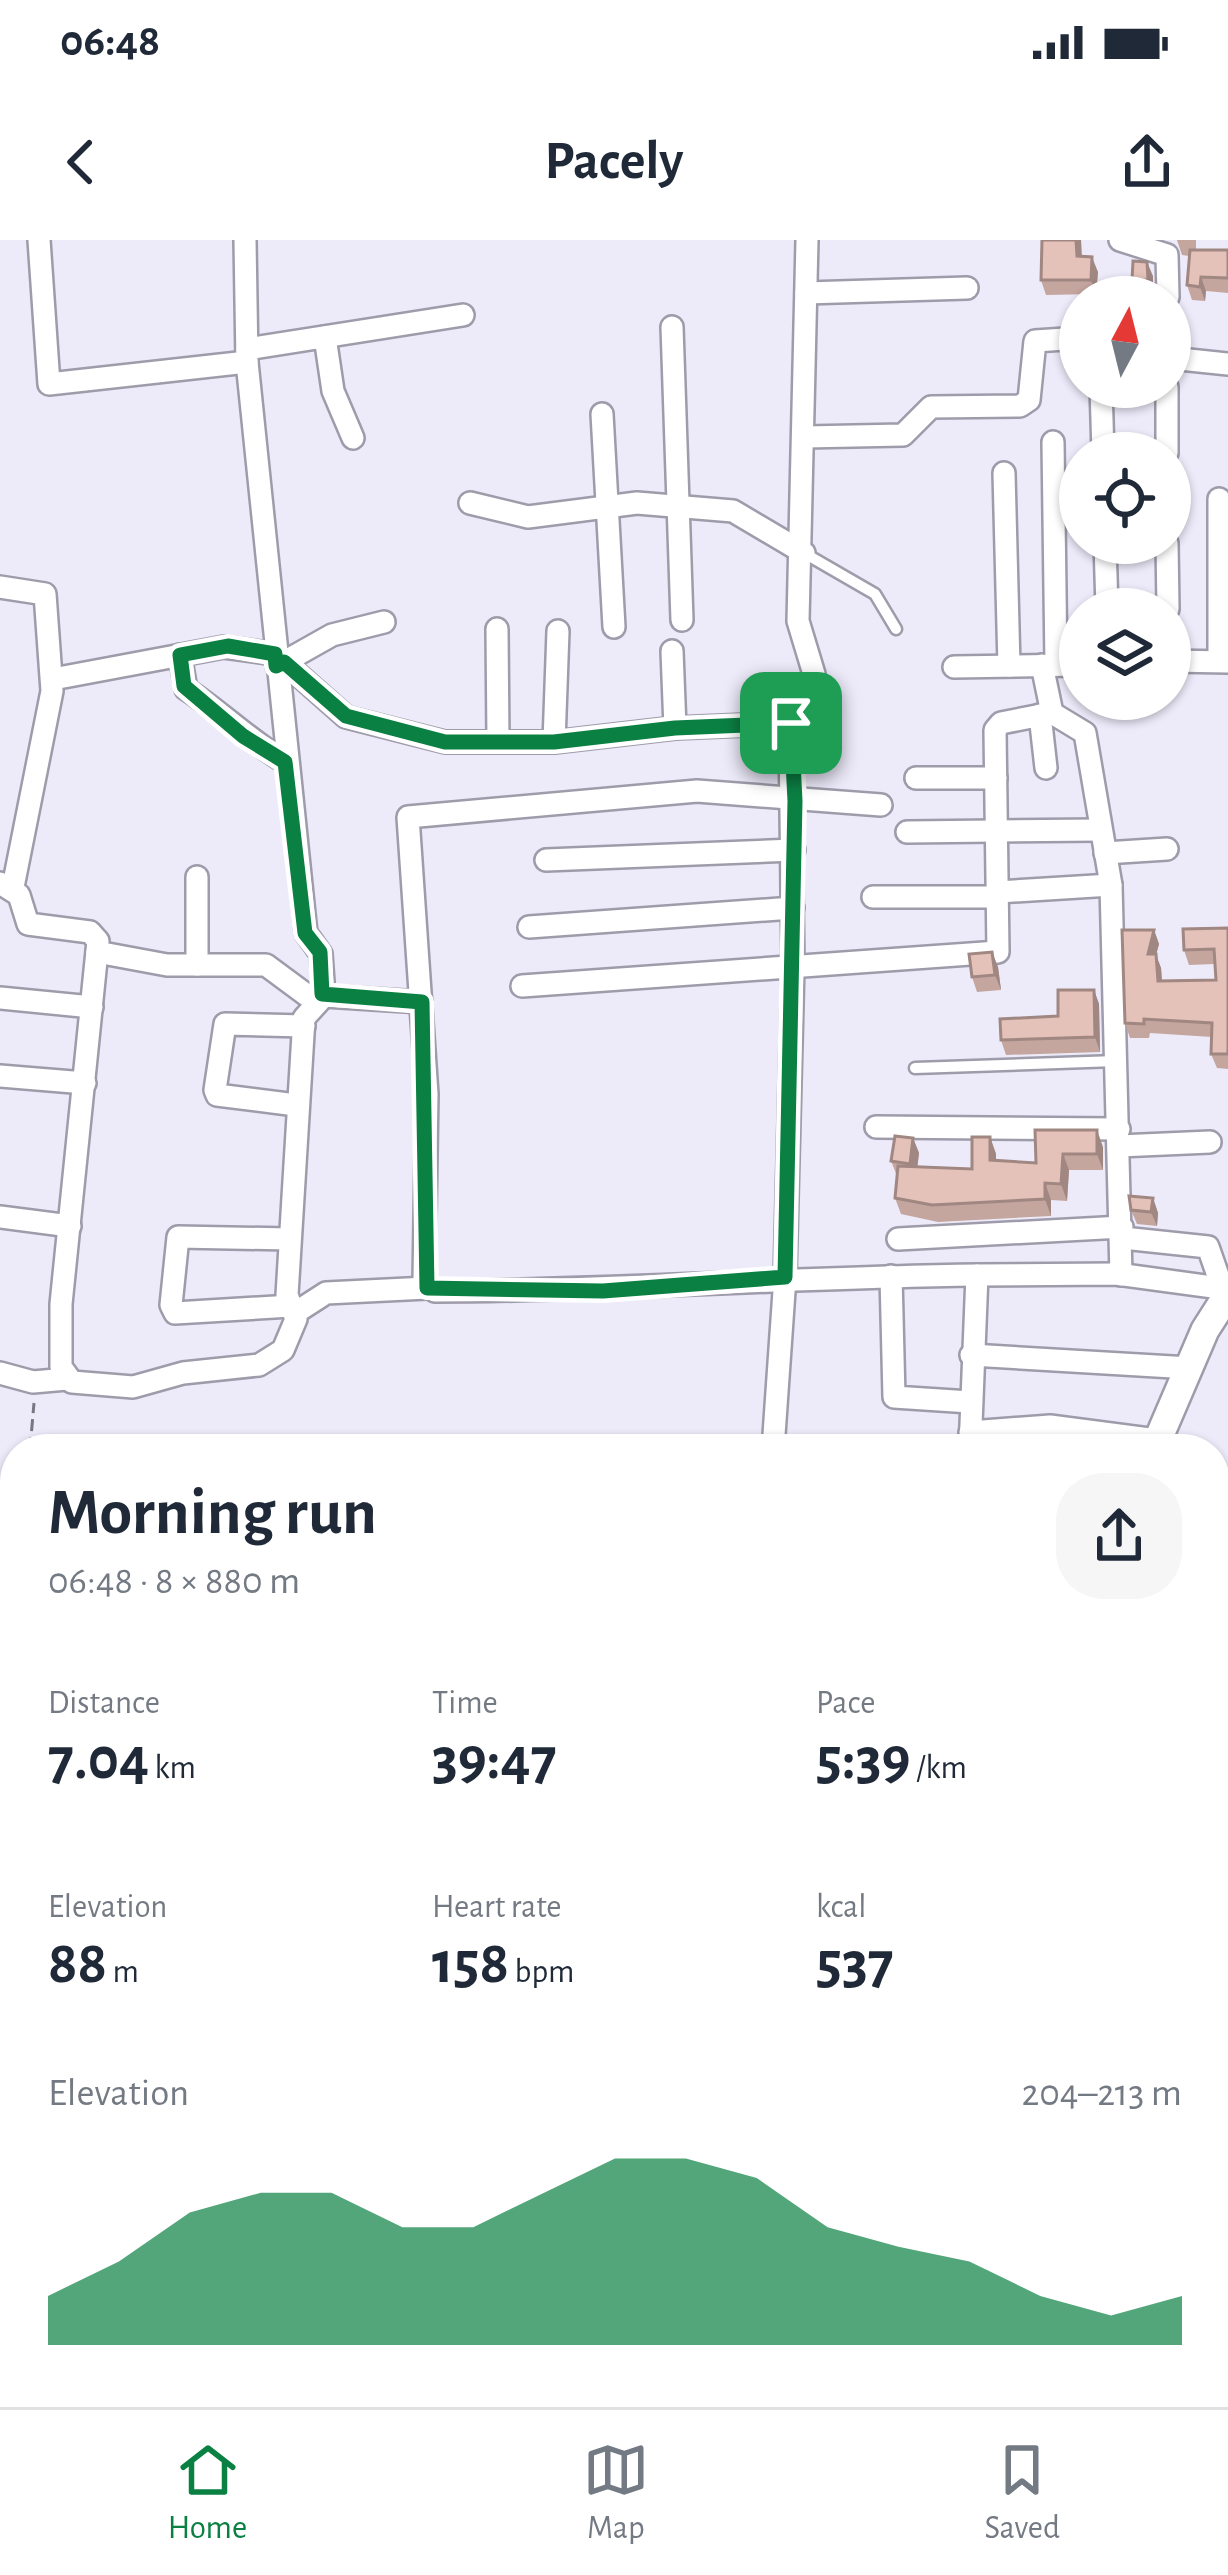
<!DOCTYPE html>
<html lang="en">
<head>
<meta charset="utf-8">
<style>
	:root { --surface:#fff; --page:#f6f6f7; --text:#1f2937; --muted:#747a83; --line:#e0e1e3; --accent:#0b8043 }
	body { margin:0; font-family:"Alegreya Sans",sans-serif; background:var(--page); color:var(--text); height:100vh; display:flex; flex-direction:column; font-size:45px; white-space:nowrap }
	* { box-sizing:border-box; margin:0 }
	p { font-size:39px; color:var(--muted) }
	.icon { flex:none; width:66px; height:66px; fill:none; stroke:currentColor; stroke-width:2; stroke-linecap:round; stroke-linejoin:round }
	.map { position:relative; flex:1; overflow:hidden }
	.side { position:absolute; left:0px; top:1194px; width:1230px; height:975px; display:flex; flex-direction:column; background:var(--surface); border-radius:48px 48px 0 0; box-shadow:0 3px 9px #0004 }
	.side>* { flex:none }
	.needle { width:78px; rotate:7deg }
	.fabs { position:absolute; left:1059px; top:36px; display:grid; gap:24px }
	.fabs a { display:grid; place-items:center; width:132px; height:132px; border-radius:50%; background:var(--surface); box-shadow:0 3px 9px #0004; font-size:60px }
	.pin { position:absolute; display:grid; place-items:center; width:102px; height:102px; color:#fff; margin:-51px; border-radius:24px; box-shadow:0 6px 18px #0006 }
	.round { display:grid; place-items:center; flex:none; width:126px; height:126px; border-radius:48px; background:var(--page) }
	.head { display:flex; align-items:center; justify-content:space-between; height:204px; padding:0 48px }
	h1 { font-size:66px; font-weight:700; line-height:90px }
	.figures { display:grid; grid-template-columns:repeat(3,1fr); gap:18px; height:204px; padding:12px 48px }
	.figures div { display:grid; align-content:center }
	.figures b { font-size:60px; font-weight:700 }
	.figures small { font-size:33px; font-weight:400 }
	.figures p { font-size:33px }
	.chart { height:336px; padding:24px 48px }
	.chart p { display:flex; justify-content:space-between }
	.chart svg { width:100%; height:216px; margin-top:12px; fill:var(--accent); opacity:.7 }
	.status { display:flex; justify-content:space-between; align-items:center; height:84px; padding:0 60px; background:var(--surface); direction:ltr }
	.status svg { height:33px; fill:currentColor }
	header { display:flex; justify-content:space-between; align-items:center; height:156px; padding:0 48px; background:var(--surface); font-size:54px; font-weight:700 }
	.tabs { display:flex; justify-content:space-around; align-items:center; height:168px; border-top:3px solid var(--line); background:var(--surface); font-size:33px; color:var(--muted) }
	.tabs a { display:grid; justify-items:center; gap:6px }
	.tabs .current { color:var(--accent) }
	.map>svg:first-child { display:block }
</style>
</head>
<body>
<div class="status"><b>06:48</b><svg viewBox="0 0 49 12"><path d="M0 12V9h3v3zM5 12V6h3v6zM10 12V3h3v9zM15 12V0h3v12zM26 1h20v11H26zM47 4h2v5h-2z"/></svg></div>
<header><svg class="icon" aria-label="back" viewBox="0 0 24 24"><path d="M15 5l-7 7 7 7"/></svg>Pacely<svg class="icon" aria-label="share" viewBox="0 0 24 24"><path d="M12 15V3M7 8l5-5 5 5M5 13v7h14v-7"/></svg></header>
<div class="map">
<svg width="1228" height="2167" viewBox="0 0 1228 2167">
	<rect width="100%" height="100%" fill="#edebfa"/>
	<g fill="none" stroke-linecap="round" stroke-linejoin="round">
		<defs>
			<g id="lane">
				<path d="M804,313L875,354L896,389"/>
				<path d="M915,828L1116,821"/>
				<path d="M2,2167L15,1756"/>
			</g>
			<g id="street">
				<path d="M39,0L49,144L247,122"/>
				<path d="M245,0L247,122L306,693L321,714L324,756L421,762"/>
				<path d="M1120,0L1167,15L1168,57"/>
				<path d="M806,53L967,48"/>
				<path d="M672,87L682,380"/>
				<path d="M325,97L333,151L353,198"/>
				<path d="M247,109L463,75"/>
				<path d="M1170,118L1228,124"/>
				<path d="M1101,147L1103,213"/>
				<path d="M1167,147V213"/>
				<path d="M602,174L614,387"/>
				<path d="M805,197L903,195L931,167L1020,166L1029,160L1035,101L1080,98"/>
				<path d="M1053,202L1056,425"/>
				<path d="M1004,233L1009,426"/>
				<path d="M470,263L528,277L637,263L733,271L804,313"/>
				<path d="M1105,303L1107,369"/>
				<path d="M1167,303L1168,369"/>
				<path d="M0,347L45,354L52,451L13,647"/>
				<path d="M497,389L498,502"/>
				<path d="M672,411L675,488"/>
				<path d="M180,415L186,449C221,472 249,500 285,522"/>
				<path d="M1170,421L1228,422"/>
				<path d="M1219,421V259"/>
				<path d="M284,422L346,477L445,502H554L675,488L791,483"/>
				<path d="M1042,425L1052,473L1085,493L1111,645L1121,1035"/>
				<path d="M277,426L332,395L384,382"/>
				<path d="M954,427L1080,425"/>
				<path d="M53,439L224,407L275,414"/>
				<path d="M1040,475L1046,528"/>
				<path d="M554,502L558,391"/>
				<path d="M916,538H996"/>
				<path d="M881,565L697,551L408,577L427,854L424,1040L435,1051C616,1051 796,1037 977,1035"/>
				<path d="M907,592L1099,590"/>
				<path d="M1105,613L1167,609"/>
				<path d="M546,620L794,610"/>
				<path d="M197,637V725"/>
				<path d="M0,643L19,655L28,684L90,692L98,701L61,1064V1127L72,1142L133,1147L183,1133L259,1125L283,1110L296,1079L287,1055L304,778L324,756"/>
				<path d="M998,652L1111,645"/>
				<path d="M873,657H998"/>
				<path d="M529,687L793,668"/>
				<path d="M97,712L167,725H266L316,762"/>
				<path d="M522,746L998,712L995,490L1001,483L1052,473"/>
				<path d="M0,758L92,767"/>
				<path d="M0,836L85,843"/>
				<path d="M296,865L217,855L215,850L225,784L304,786"/>
				<path d="M876,887L1119,889"/>
				<path d="M1119,906L1210,902"/>
				<path d="M0,977L70,986"/>
				<path d="M1123,998L1208,1007L1222,1047"/>
				<path d="M289,999L178,997L171,1065L175,1073L291,1066"/>
				<path d="M898,999L1122,987"/>
				<path d="M891,1036L894,1157L970,1162"/>
				<path d="M295,1073L326,1053L427,1048"/>
				<path d="M971,1115L1190,1128"/>
				<path d="M0,1133L33,1142L67,1139"/>
				<path d="M970,1192L1050,1186L1157,1200"/>
				<path d="M773,1209L785,1037L793,726L790,495L794,471L814,434L798,381L807,0"/>
				<path d="M970,1209L977,1035L1117,1034L1228,1049"/>
				<path d="M1215,1709L1228,1705"/>
				<path d="M603,2154V2167"/>
				<path d="M684,2154L685,2167"/>
				<path d="M850,2154L851,2167"/>
			</g>
			<g id="secondary">
				<path d="M1154,1209L1205,1090L1228,1054"/>
				<path d="M1019,2154L1022,2167"/>
			</g>
		</defs>
		<!-- lane casing -->
		<use href="#lane" stroke="#9e9caa" stroke-width="15"/>
		<!-- street casing -->
		<use href="#street" stroke="#9e9caa" stroke-width="26"/>
		<!-- secondary casing -->
		<use href="#secondary" stroke="#9e9caa" stroke-width="32"/>
		<!-- path -->
		<path stroke="#787781" stroke-width="3" stroke-dasharray="12 6" stroke-linecap="butt" d="M30,1209L34,1163"/>
		<!-- lane -->
		<use href="#lane" stroke="#fff" stroke-width="10"/>
		<!-- street -->
		<use href="#street" stroke="#fff" stroke-width="21"/>
		<!-- secondary -->
		<use href="#secondary" stroke="#fff" stroke-width="27"/>
	</g>
	<!-- wall -->
	<g fill="#c4a69f">
		<path d="M1081,0L1082,17L1098,32L1096,54L1046,55L1041,40Z"/>
		<path d="M1177,0H1196V10H1228V53L1206,51L1205,61L1192,60L1187,45L1189,16L1182,15Z"/>
		<path d="M1153,36V55H1138L1132,40Z"/>
		<path d="M1228,688V829L1217,828L1211,814L1212,797L1150,793L1149,798H1130L1125,783L1154,690L1159,704L1156,715L1161,728L1162,741L1216,740L1215,724L1189,725L1184,710Z"/>
		<path d="M992,712L998,727L1001,750L977,752L972,737Z"/>
		<path d="M1094,750L1099,764L1100,812L1006,815L1001,800L1058,776Z"/>
		<path d="M1035,890L1103,907V930H1069L1067,961L1051,960V976L938,982L901,974L895,958L897,936L891,921L913,898L919,913L917,927L972,929L990,897L996,914V920L1036,923Z"/>
		<path d="M1153,958L1158,973L1157,986L1137,984L1131,970Z"/>
	</g>
	<!-- shaded-wall -->
	<g fill="#a08782">
		<path d="M1076,0H1081L1082,31L1077,16Z"/>
		<path d="M1092,17L1098,32L1096,54L1091,40Z"/>
		<path d="M1147,22L1153,36V55L1148,40Z"/>
		<path d="M1201,37L1206,51L1205,61L1200,47Z"/>
		<path d="M1154,690L1159,704L1156,715L1161,728L1163,756L1148,714Z"/>
		<path d="M992,712L998,727L1001,750L995,735Z"/>
		<path d="M1094,750L1099,764L1100,812L1095,797Z"/>
		<path d="M1097,890L1103,907V930L1097,914Z"/>
		<path d="M990,897L996,914V936L990,920Z"/>
		<path d="M913,898L919,913L916,939L910,924Z"/>
		<path d="M1063,914L1069,930L1067,961L1061,944Z"/>
		<path d="M1045,943L1051,960V976L1045,959Z"/>
		<path d="M1153,958L1158,973L1157,986L1151,972Z"/>
	</g>
	<!-- building -->
	<g fill="#e4c1b9" stroke="#a08782" stroke-width="3">
		<path d="M1042,0H1076L1077,16L1092,17L1091,40H1041Z"/>
		<path d="M1190,10H1228V38L1201,37L1200,47L1187,45Z"/>
		<path d="M1133,21L1147,22L1148,40H1132Z"/>
		<path d="M1228,688V814H1211L1212,783L1144,779V784L1125,783L1122,690H1154L1148,714H1156L1158,741L1216,740L1214,709L1184,710L1183,689Z"/>
		<path d="M992,712L995,735L972,737L969,714Z"/>
		<path d="M1058,750H1094L1095,797L1001,800L1000,779L1058,776Z"/>
		<path d="M1035,890H1097V914H1063L1061,944L1045,943V959L932,965L895,958L898,926L972,929V897H990V920L1036,923Z"/>
		<path d="M895,896L913,898L910,924L891,921Z"/>
		<path d="M1129,956L1153,958L1151,972L1131,970Z"/>
	</g>
	<g fill="none" stroke-linecap="round" stroke-linejoin="round">
		<defs>
			<path id="route" d="M228,406L275,414L276,426L284,422L346,476L445,502H554L675,488L791,483L795,561L785,1037L603,1051L427,1048L422,762L322,754L320,712L305,693L285,522L243,496L184,446L180,415Z"/>
		</defs>
		<!-- route casing -->
		<use href="#route" stroke="#fff" stroke-width="24"/>
		<!-- route -->
		<use href="#route" stroke="#0b8043" stroke-width="15"/>
	</g>
</svg>
<div class="fabs">
<a><svg class="needle" viewBox="-14 -14 28 28"><path d="M0-13l5 13h-10z" fill="#e53935"/><path d="M0 13l5-13h-10z" fill="#747a83"/></svg></a>
<a><svg class="icon" aria-label="locate" viewBox="0 0 24 24"><circle cx="12" cy="12" r="6"/><path d="M12 2v4M12 18v4M2 12h4M18 12h4"/></svg></a>
<a><svg class="icon" aria-label="layers" viewBox="0 0 24 24"><path d="M12 4l9 5-9 5-9-5zM3 14l9 5 9-5"/></svg></a>
</div>
<div class="pin" style="left:791px;top:483px;background:#1e9e55"><svg class="icon" aria-label="arrive" viewBox="0 0 24 24"><path d="M6 21V4h12l-3 4 3 4H6"/></svg></div>
<section class="side">
<div class="head"><div><h1>Morning run</h1><p>06:48 · 8 × 880 m</p></div><a class="round"><svg class="icon" aria-label="share" viewBox="0 0 24 24"><path d="M12 15V3M7 8l5-5 5 5M5 13v7h14v-7"/></svg></a></div>
<div class="figures">
<div><p>Distance</p><b>7.04<small> km</small></b></div>
<div><p>Time</p><b>39:47</b></div>
<div><p>Pace</p><b>5:39<small> /km</small></b></div>
</div>
<div class="figures">
<div><p>Elevation</p><b>88<small> m</small></b></div>
<div><p>Heart rate</p><b>158<small> bpm</small></b></div>
<div><p>kcal</p><b>537</b></div>
</div>
<div class="chart"><p><span>Elevation</span>204–213 m</p>
<svg viewBox="0 0 160 44" preserveAspectRatio="none"><path d="M0 44V34L10 27L20 17L30 13L40 13L50 20L60 20L70 13L80 6L90 6L100 10L110 20L120 24L130 27L140 34L150 38L160 34V44z"/></svg>
</div>
</section>
</div>
<nav class="tabs">
<a class="current"><svg class="icon" aria-label="home" viewBox="0 0 24 24"><path d="M3 11l9-7 9 7M6 9v11h12V9"/></svg>Home</a>
<a><svg class="icon" aria-label="map" viewBox="0 0 24 24"><path d="M3 6l6-2 6 2 6-2v14l-6 2-6-2-6 2zM9 4v14M15 6v14"/></svg>Map</a>
<a><svg class="icon" aria-label="saved" viewBox="0 0 24 24"><path d="M7 4h10v16l-5-4-5 4z"/></svg>Saved</a>
</nav>
</body>
</html>
